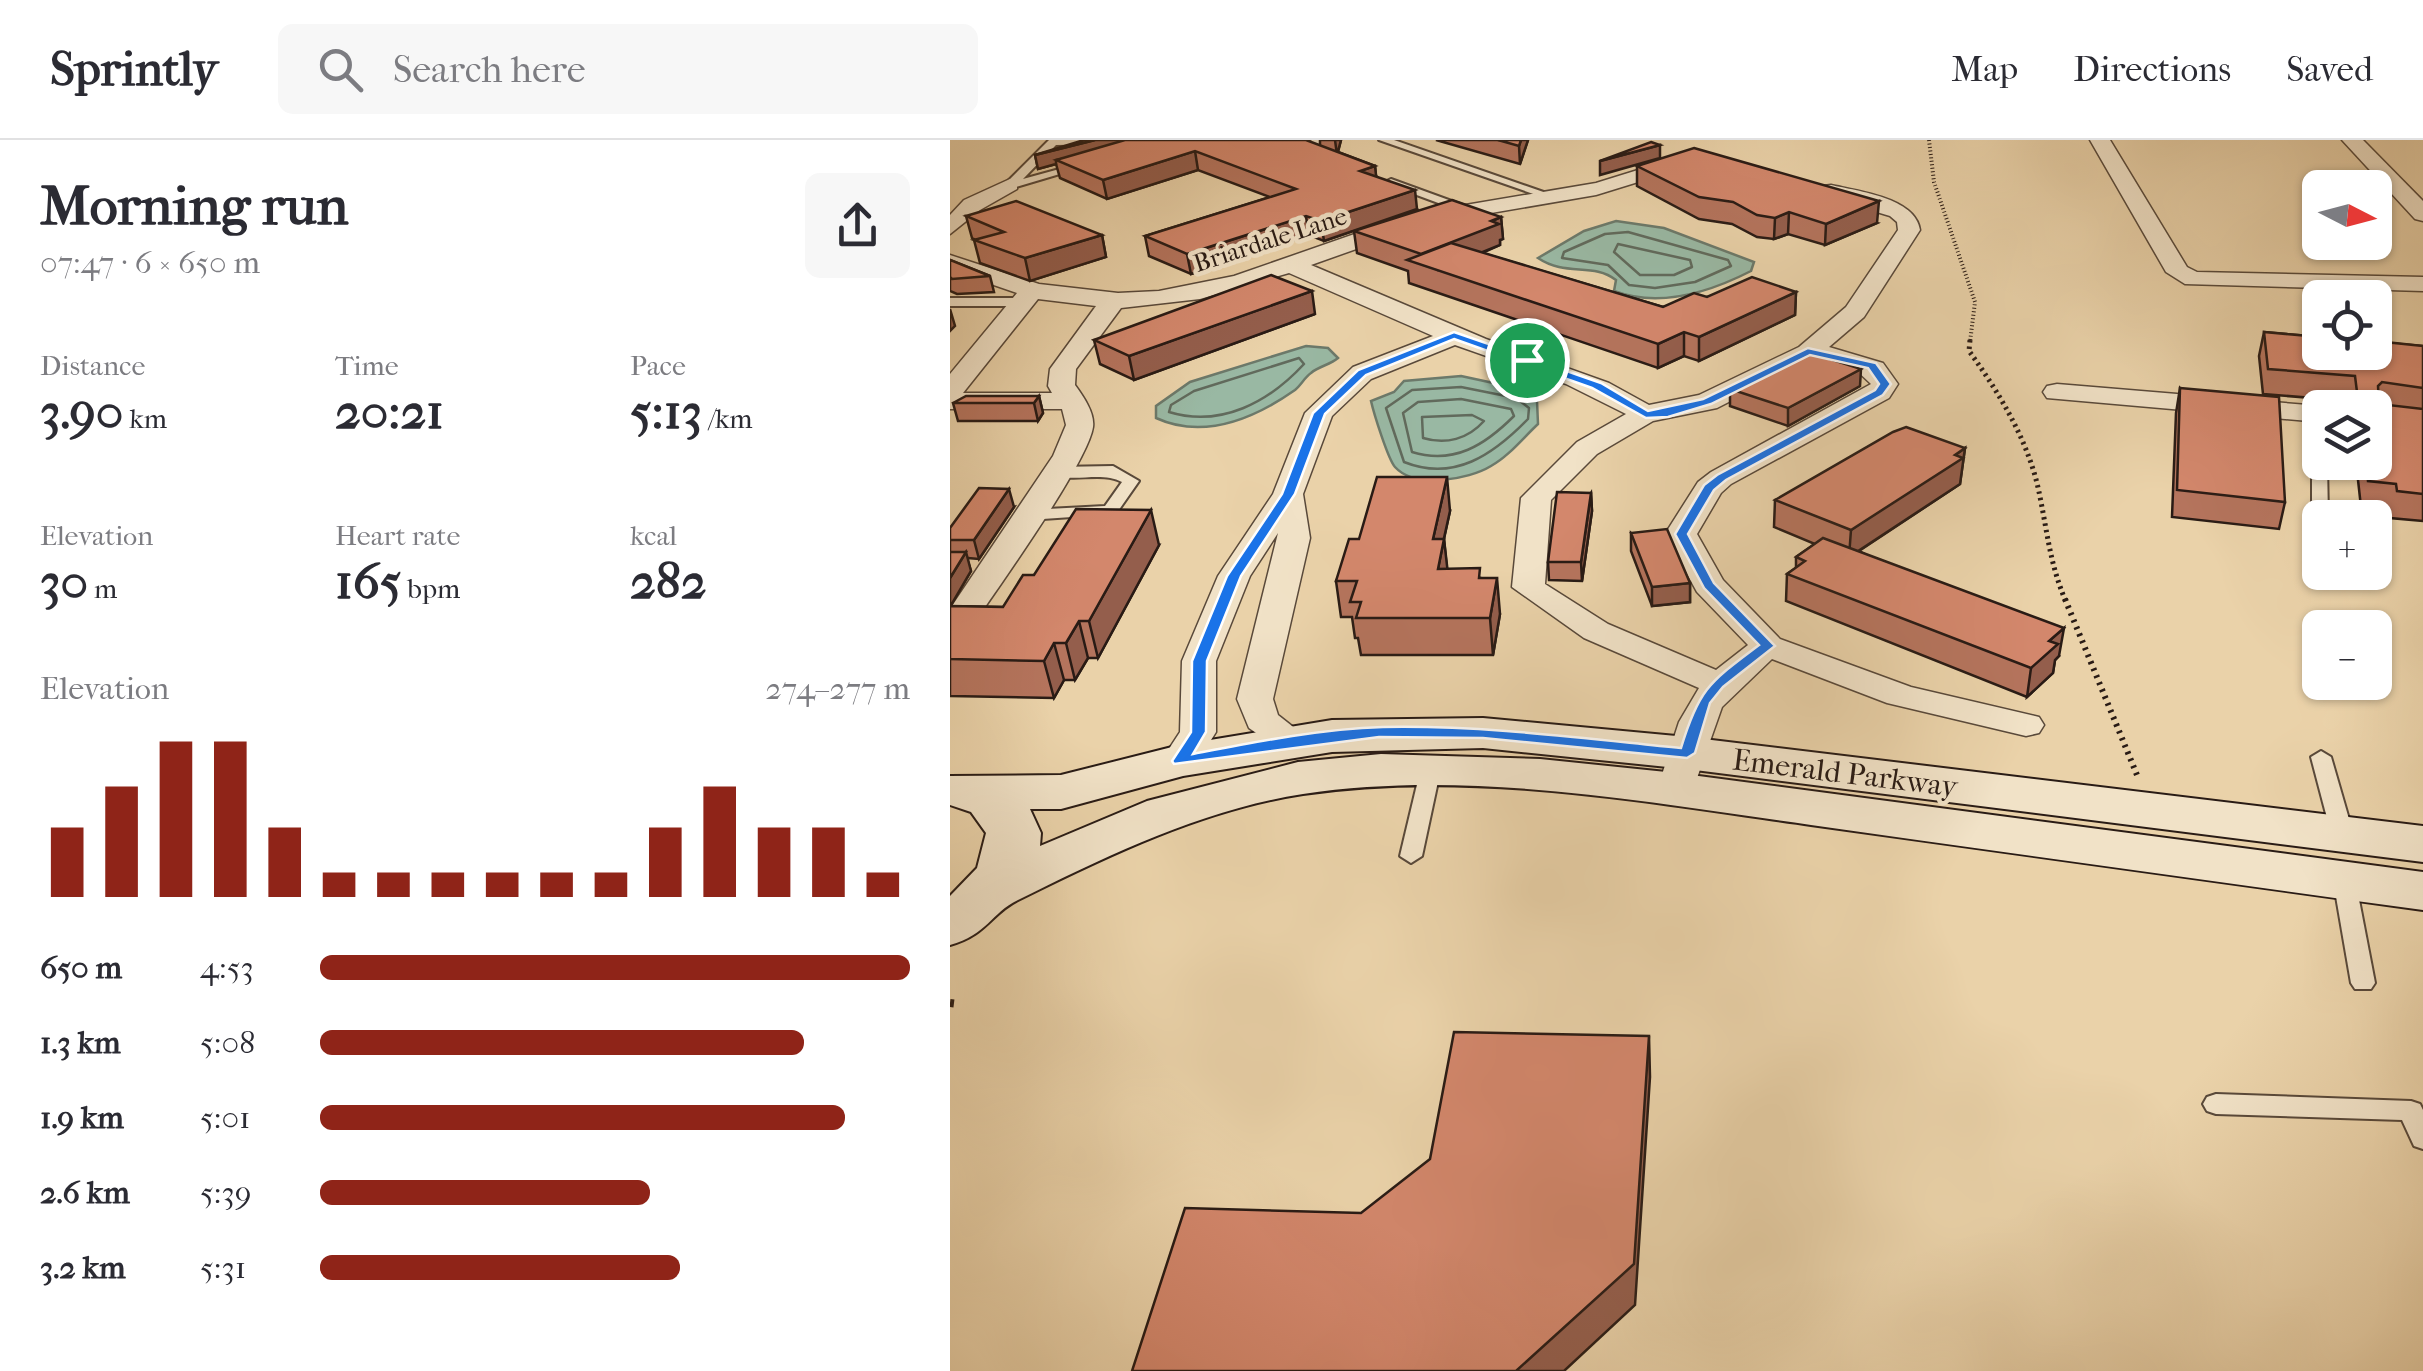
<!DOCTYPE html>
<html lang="en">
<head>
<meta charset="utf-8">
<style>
	:root { --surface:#fff; --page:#f7f7f7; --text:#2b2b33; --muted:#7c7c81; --line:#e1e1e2; --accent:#8f2418 }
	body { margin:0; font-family:"IM FELL French Canon",serif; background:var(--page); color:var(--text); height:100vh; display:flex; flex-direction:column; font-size:38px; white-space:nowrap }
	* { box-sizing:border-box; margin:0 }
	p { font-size:32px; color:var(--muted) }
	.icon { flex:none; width:55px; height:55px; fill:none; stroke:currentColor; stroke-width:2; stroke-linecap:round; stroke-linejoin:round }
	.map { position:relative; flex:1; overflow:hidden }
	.sheet { display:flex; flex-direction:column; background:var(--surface); width:950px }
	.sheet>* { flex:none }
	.needle { width:65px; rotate:96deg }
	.tools { position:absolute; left:1352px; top:30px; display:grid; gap:20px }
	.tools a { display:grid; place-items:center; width:90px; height:90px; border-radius:15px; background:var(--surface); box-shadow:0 2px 8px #0004; font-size:50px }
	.pin { position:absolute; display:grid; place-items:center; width:85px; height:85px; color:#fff; margin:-42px; border:5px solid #fff; border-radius:50%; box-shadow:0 2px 10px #0007 }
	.round { display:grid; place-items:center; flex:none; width:105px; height:105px; border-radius:15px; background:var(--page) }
	.overview { display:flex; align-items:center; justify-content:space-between; height:170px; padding:0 40px }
	h1 { font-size:55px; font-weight:700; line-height:75px }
	.stats { display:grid; grid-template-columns:repeat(3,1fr); gap:15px; height:170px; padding:10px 40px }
	.stats div { display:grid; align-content:center }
	.stats b { font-size:50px; font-weight:700 }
	.stats small { font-size:28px; font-weight:400 }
	.stats p { font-size:28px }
	.chart { height:280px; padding:20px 40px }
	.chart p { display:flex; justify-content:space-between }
	.chart svg { width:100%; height:180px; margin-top:10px; stroke:var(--accent); stroke-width:6 }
	ul { padding:0 40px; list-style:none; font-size:32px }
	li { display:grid; grid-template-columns:160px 120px 1fr; align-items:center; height:75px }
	li i { height:25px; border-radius:12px; background:var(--accent) }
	header { display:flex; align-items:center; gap:60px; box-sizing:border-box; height:140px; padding:0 50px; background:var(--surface); border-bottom:2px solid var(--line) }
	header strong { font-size:48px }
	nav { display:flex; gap:55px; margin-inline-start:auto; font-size:35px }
	.search { width:700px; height:90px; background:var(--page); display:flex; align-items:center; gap:25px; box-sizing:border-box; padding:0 35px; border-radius:15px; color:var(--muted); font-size:38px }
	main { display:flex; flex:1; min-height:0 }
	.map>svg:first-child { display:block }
</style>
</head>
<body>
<header>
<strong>Sprintly</strong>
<div class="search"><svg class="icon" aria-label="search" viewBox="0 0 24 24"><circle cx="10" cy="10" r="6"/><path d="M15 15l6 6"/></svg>Search here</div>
<nav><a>Map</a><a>Directions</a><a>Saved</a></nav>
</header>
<main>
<section class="sheet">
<div class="overview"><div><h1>Morning run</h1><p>07:47 · 6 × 650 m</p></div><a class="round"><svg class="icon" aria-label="share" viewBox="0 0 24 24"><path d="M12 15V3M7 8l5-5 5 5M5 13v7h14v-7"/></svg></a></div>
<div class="stats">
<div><p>Distance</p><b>3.90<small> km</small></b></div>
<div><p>Time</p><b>20:21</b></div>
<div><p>Pace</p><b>5:13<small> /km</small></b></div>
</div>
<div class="stats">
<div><p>Elevation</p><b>30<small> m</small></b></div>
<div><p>Heart rate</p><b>165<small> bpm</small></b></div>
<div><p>kcal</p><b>282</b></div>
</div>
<div class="chart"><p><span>Elevation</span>274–277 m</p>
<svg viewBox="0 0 160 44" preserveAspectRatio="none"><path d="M5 44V27M15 44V17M25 44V6M35 44V6M45 44V27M55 44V38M65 44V38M75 44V38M85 44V38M95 44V38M105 44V38M115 44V27M125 44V17M135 44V27M145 44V27M155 44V38"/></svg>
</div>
<ul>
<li><b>650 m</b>4:53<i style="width:100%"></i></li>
<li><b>1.3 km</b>5:08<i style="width:82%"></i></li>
<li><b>1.9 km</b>5:01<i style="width:89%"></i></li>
<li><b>2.6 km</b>5:39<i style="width:56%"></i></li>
<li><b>3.2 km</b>5:31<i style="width:61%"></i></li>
</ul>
</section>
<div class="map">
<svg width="1473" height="1231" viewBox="0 0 1473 1231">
	<rect width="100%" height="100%" fill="#ead2a9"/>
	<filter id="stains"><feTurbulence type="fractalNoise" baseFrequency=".002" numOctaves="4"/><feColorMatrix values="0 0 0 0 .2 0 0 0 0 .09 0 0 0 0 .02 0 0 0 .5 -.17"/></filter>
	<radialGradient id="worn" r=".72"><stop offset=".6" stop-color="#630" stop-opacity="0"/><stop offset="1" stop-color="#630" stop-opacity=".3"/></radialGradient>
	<!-- water -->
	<g fill="#99b8a3" stroke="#6c796a" stroke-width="2.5">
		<path d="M666,81L714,88L804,122L801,131C760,152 709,168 664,151L666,140C643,122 616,137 588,118L634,91Z"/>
		<path d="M356,206L378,208L388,218C380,225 369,226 361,233C355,237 351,245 345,250C305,278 254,300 206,278V266L240,242Z"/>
		<path d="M511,236L571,249L587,261L588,284C573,298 559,316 541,326C518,340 465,349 445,327C438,319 424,274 421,261L444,252L454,241Z"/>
	</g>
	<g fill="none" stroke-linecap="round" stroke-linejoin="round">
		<!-- shore -->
		<g stroke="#616a5c" stroke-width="2.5">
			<path d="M678,92L778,120L781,126L745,142L705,148L679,145L658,125L612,118L614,112L655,94Z"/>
			<path d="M668,104L740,120L742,127L724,135H690L664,112Z"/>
			<path d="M349,218L354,224C319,262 271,288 219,272L221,265L244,251Z"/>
			<path d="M511,247L566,258L579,268L578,279C543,315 504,342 454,322L436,268L462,250Z"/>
			<path d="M511,259L561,269L564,276C535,305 504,325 462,312L453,273L468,262Z"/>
			<path d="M522,275L534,281C518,299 496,305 473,298L472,277Z"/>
		</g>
		<defs>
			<g id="service">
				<path d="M99,0H211L206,3L106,5L73,39L135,22L140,25L66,47H56V43Z"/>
				<path d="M362,0H377L365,7L380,17V21H372L356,12L354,5Z"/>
				<path d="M429,0H444L605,56L595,58Z"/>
				<path d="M441,39L518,67L520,69L510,71L437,44L435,42Z"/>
				<path d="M0,158H72L79,162L72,166H0Z"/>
				<path d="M1369,270L1370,322H1377L1378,378H1370V383L1362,378V274Z"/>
				<path d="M163,326L189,341L166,374L78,380L70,375L78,370L155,366L172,342C150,330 119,345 99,332L107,327Z"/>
				<path d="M1371,611L1381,617L1403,693L1399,698L1392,700L1381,693L1361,617Z"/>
				<path d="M480,626L490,632L472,716L461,723L450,716L470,632Z"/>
				<path d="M1394,732L1405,739L1425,843L1421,849H1405L1401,843L1383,739Z"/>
				<path d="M1266,954L1461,961L1470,964L1473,970V1009L1464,1006L1452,980L1266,974L1257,971L1253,964L1257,957Z"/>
			</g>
			<g id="minor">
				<path d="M1140,0H1160L1237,127L1247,132L1473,137V151L1235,144L1216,132Z"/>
				<path d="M1392,0H1413L1473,61V81L1465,79Z"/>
				<path d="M733,16L743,22L740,26L646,55L477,84L361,125L536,199L659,243L699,265L749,255L849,207L896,167L948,90L947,82L940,76L873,56V46L881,45C908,51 966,58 970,90L914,177L879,207L933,223L948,244L939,258L781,344L771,353L747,394L773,440L830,499L961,547L1089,577L1094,585L1089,593L1076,596L937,563L822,519L772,567L740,658H712L707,650L729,582L749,548L634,498L562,447L571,358L627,302L676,274L616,244L505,205L421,239L382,276L353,354L360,398L323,559L328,575L361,601L355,609H329L299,588L287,559L328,393L300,436L266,521V592L243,629H217L211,621L230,592L232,521L268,436L323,354L355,273L403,227L483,196L339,133L250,159L171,168L126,229L125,245C133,256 145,273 143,287C138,322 48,448 24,483H0V469L103,316L116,285L112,269H0V234L67,153L0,130V115L89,144L168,153L209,151L284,136L462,74L646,43ZM88,159L146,166L100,229L98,246L102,253H13ZM861,220L905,229L921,244L761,332L748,342L715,394L747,452L798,505L766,530L658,484L595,444L601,360L647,314L703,281L767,268Z"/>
				<path d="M60,39L67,41V49L30,70L0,94V75L14,60Z"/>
				<path d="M1107,244L1370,266L1377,268H1370V282L1097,258L1093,252L1097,246Z"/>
			</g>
			<path id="secondary" d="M533,578L737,597L1473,686V722L737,629L533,608L382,612L233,636L111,669H80L91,693L90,706L197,661L348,622L431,614L590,619L726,633L1473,732V770C1269,742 1065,714 861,685C696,662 520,629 353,654C254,669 156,716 68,760C41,773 37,795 0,805V756L27,728L36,693L21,672L0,665V636L111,635L230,605L382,580Z"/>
		</defs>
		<!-- service casing -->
		<use href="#service" stroke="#59493a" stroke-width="4"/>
		<!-- minor casing -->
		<use href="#minor" stroke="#59493a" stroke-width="3"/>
		<!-- secondary casing -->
		<use href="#secondary" stroke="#291b15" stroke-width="4"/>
		<!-- path-far3 -->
		<path stroke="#291b15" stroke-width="4" stroke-dasharray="1 2.5" stroke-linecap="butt" d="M979,0L984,42L1025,162L1020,202"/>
		<!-- path-far2 -->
		<path stroke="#291b15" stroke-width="5" stroke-dasharray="2.5 4" stroke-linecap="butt" d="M1020,200L1019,211C1050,254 1080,303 1090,357C1098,396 1100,424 1116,462"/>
		<!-- path-far1 -->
		<path stroke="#291b15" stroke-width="6" stroke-dasharray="2.5 5" stroke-linecap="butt" d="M1115,459L1187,635"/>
		<!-- path -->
		<path stroke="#291b15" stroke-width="8" stroke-dasharray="4 6" stroke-linecap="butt" d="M0,863L8,864"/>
		<!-- service -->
		<use href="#service" fill="#f1e2c7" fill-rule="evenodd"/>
		<!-- minor -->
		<use href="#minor" fill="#f1e2c7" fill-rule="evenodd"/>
		<!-- secondary -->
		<use href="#secondary" fill="#f1e2c7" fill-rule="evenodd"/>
	</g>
	<!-- wall -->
	<g fill="#b5745d" stroke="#291b15" stroke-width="2.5">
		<path d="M170,0L356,1L370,6V0H391L388,12L425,26L426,36L467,69L374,101L359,95L241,134L199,116L195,96L320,57L248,30L157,59L110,38L106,24L88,29L85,15Z"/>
		<path d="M486,0H578L570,24Z"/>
		<path d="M687,26L927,83L875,105L838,94L824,99L807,97L782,84L749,79L687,46Z"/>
		<path d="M16,76L152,95L156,117L80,141L30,123L24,100H26L22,98Z"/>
		<path d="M551,77L553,99L550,100V105L532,113L713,167L757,157L846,152L845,175L749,221L734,216L708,228L459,143L458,131L407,113L404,91Z"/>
		<path d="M0,120L40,136L44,152L7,154L0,151Z"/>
		<path d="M365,174L184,240L150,224L144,200Z"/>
		<path d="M1314,192L1473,206V381L1440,378L1439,370L1411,367L1406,322H1425V268H1400L1399,261L1313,254L1309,216Z"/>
		<path d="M910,246L838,286L780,266V249Z"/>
		<path d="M1230,248L1335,362L1329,389L1222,377L1226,273Z"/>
		<path d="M89,256L93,273L88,281H8L3,263Z"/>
		<path d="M1015,308L1010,344L909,411L1109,516L1105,520L1103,533L1077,557L836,461L837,434L846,428V417L865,404L824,387L825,360Z"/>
		<path d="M641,353L642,371L632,441L599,440L598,422Z"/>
		<path d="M64,367L29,419L17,418L21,431L0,466L53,467L84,435L209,405L148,518H138L125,540H114L104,558L0,556V388Z"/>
		<path d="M500,371L494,399L497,429L531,438L550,474L543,515H411L408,498H405L402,477H391L386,441L409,399Z"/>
		<path d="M681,393L740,443V462L702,466L681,411Z"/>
	</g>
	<!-- shaded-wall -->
	<g fill="#945e4c" stroke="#291b15" stroke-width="2.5">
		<path d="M145,0H170L172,7L106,20V24L88,29L85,15Z"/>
		<path d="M385,0H391L387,15Z"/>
		<path d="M571,0H578L570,24L569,6Z"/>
		<path d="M710,5V18L650,35V21Z"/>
		<path d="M245,11L248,30L157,59L153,40Z"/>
		<path d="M425,26L427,44L410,31Z"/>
		<path d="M465,50L467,69L374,101L371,81Z"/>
		<path d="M929,61L927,83L875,105L876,84Z"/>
		<path d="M839,72L838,94L824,99L825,78Z"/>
		<path d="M356,76L359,95L241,134L237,114Z"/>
		<path d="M551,77L553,99L550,100V105L488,130L471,114Z"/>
		<path d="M152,95L156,117L80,141L75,118Z"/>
		<path d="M362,151L365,174L184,240L179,216Z"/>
		<path d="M846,152L845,175L749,221V197Z"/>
		<path d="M0,169L5,186L0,191Z"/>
		<path d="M734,192V216L708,228V204Z"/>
		<path d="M911,229L910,246L838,286V268Z"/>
		<path d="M89,256L93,273L88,281L84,263Z"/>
		<path d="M1015,308L1010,344L899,417L901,390Z"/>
		<path d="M497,337L500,371L486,434L483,399Z"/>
		<path d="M59,349L64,367L29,419L24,400Z"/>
		<path d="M641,353L642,371L632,441L631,422Z"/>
		<path d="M201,370L209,405L148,518L139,481Z"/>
		<path d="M494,399L498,434L488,429Z"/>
		<path d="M16,412L21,431L0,467V438Z"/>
		<path d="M547,438L550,474L543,515L540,478Z"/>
		<path d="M740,443V462L702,466V447Z"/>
		<path d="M129,481L138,518L125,540L116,503Z"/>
		<path d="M1114,488L1109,516L1105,520L1103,533L1077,557L1081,528L1099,501Z"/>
		<path d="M104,503L114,540L104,558L94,521Z"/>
		<path d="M699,896L700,937L685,1165L614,1231H566Z"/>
	</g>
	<!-- building -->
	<g fill="#d3876c" stroke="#291b15" stroke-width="2.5">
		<path d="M134,0H145L85,15Z"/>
		<path d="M175,0H356L425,26L410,31L465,50L371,81L356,76L237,114L195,96L346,49L245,11L153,40L106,20Z"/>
		<path d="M548,0H571L569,6Z"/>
		<path d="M701,2L710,5L650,21Z"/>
		<path d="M744,8L929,61L876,84L839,72L825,78L807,75L783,62L749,57L687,26Z"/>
		<path d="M502,60L551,77L541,81L549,84L471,114L404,91Z"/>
		<path d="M66,61L152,95L75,118L24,100L54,92L16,76Z"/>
		<path d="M501,103L713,167L744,153L757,157L802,137L846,152L749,197L734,192L708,204L457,120Z"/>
		<path d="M0,120L40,136L2,139L0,137Z"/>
		<path d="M321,135L362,151L179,216L144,200Z"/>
		<path d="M1314,192L1370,197V212H1425V201L1473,206V248L1432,242L1428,246L1429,264L1473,269V354L1447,351L1446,344L1418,341L1416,322H1425V268H1409L1405,236L1318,229Z"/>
		<path d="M855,211L911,229L838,268L780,249Z"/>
		<path d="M1230,248L1329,257L1335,362L1227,350Z"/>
		<path d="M16,256H89L84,263H3Z"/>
		<path d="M956,287L1015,308L1005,315L1013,318L901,390L825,360L943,292Z"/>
		<path d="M427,337H497L483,399H494L488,429L530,428L529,438H547L540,478H406L411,462H400L407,441H386L399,399H409Z"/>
		<path d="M29,348L59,349L24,400H0V388Z"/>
		<path d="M607,352L641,353L631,422H598Z"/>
		<path d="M126,369L201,370L139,481H129L116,503H104L94,521L0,519V466L53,467L73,435H84Z"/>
		<path d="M717,389L740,443L702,447L681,393Z"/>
		<path d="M873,398L1114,488L1099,501L1108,504L1081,528L837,434L855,421L846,417Z"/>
		<path d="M0,412H16L0,438Z"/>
		<path d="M504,892L699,896L684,1124L566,1231H182L235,1068L411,1073L480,1019Z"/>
	</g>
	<!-- route -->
	<path fill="#1a73e8" stroke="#fff" stroke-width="2.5" fill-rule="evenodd" d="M504,192L651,243L698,271L753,259L858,208L926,223L941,244L933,255L776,340L764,350L738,394L764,443L825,506L773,547L760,563L745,613L737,618L533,598L429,597L224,624L222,621L241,592L242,521L277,436L332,354L363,273L408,230ZM504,199L642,248L696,278L718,277L761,264L860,215L918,228L929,244L925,250L767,335L754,345L725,394L754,448L809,505C760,542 749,548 731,608C631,598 532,585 433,587C369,589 305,602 243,614L256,592L257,521L291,436L345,354L375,274L416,235Z"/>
	<g text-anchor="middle" stroke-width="9" stroke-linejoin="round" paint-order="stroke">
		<!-- far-street labels -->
		<g font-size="25" fill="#291b15" stroke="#f1e2c7">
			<text transform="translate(320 99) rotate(-18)" y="9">Briardale Lane</text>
		</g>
		<!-- street labels -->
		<g font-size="30" fill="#291b15" stroke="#f1e2c7">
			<text transform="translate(895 633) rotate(7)" y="10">Emerald Parkway</text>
		</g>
	</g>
	<rect width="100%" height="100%" filter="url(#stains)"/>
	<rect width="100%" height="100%" fill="url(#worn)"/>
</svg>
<div class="tools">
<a><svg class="needle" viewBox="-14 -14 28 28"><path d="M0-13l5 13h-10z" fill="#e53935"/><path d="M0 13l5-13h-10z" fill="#7c7c81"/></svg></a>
<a><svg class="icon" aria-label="locate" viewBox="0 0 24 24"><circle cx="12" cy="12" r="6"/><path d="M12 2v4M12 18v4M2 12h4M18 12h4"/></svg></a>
<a><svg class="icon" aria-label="layers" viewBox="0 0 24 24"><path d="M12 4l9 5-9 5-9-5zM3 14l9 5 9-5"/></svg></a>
<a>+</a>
<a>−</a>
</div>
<div class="pin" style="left:577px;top:220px;background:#1e9e55"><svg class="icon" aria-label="arrive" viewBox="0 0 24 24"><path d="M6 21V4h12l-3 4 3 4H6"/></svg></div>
</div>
</main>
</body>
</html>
